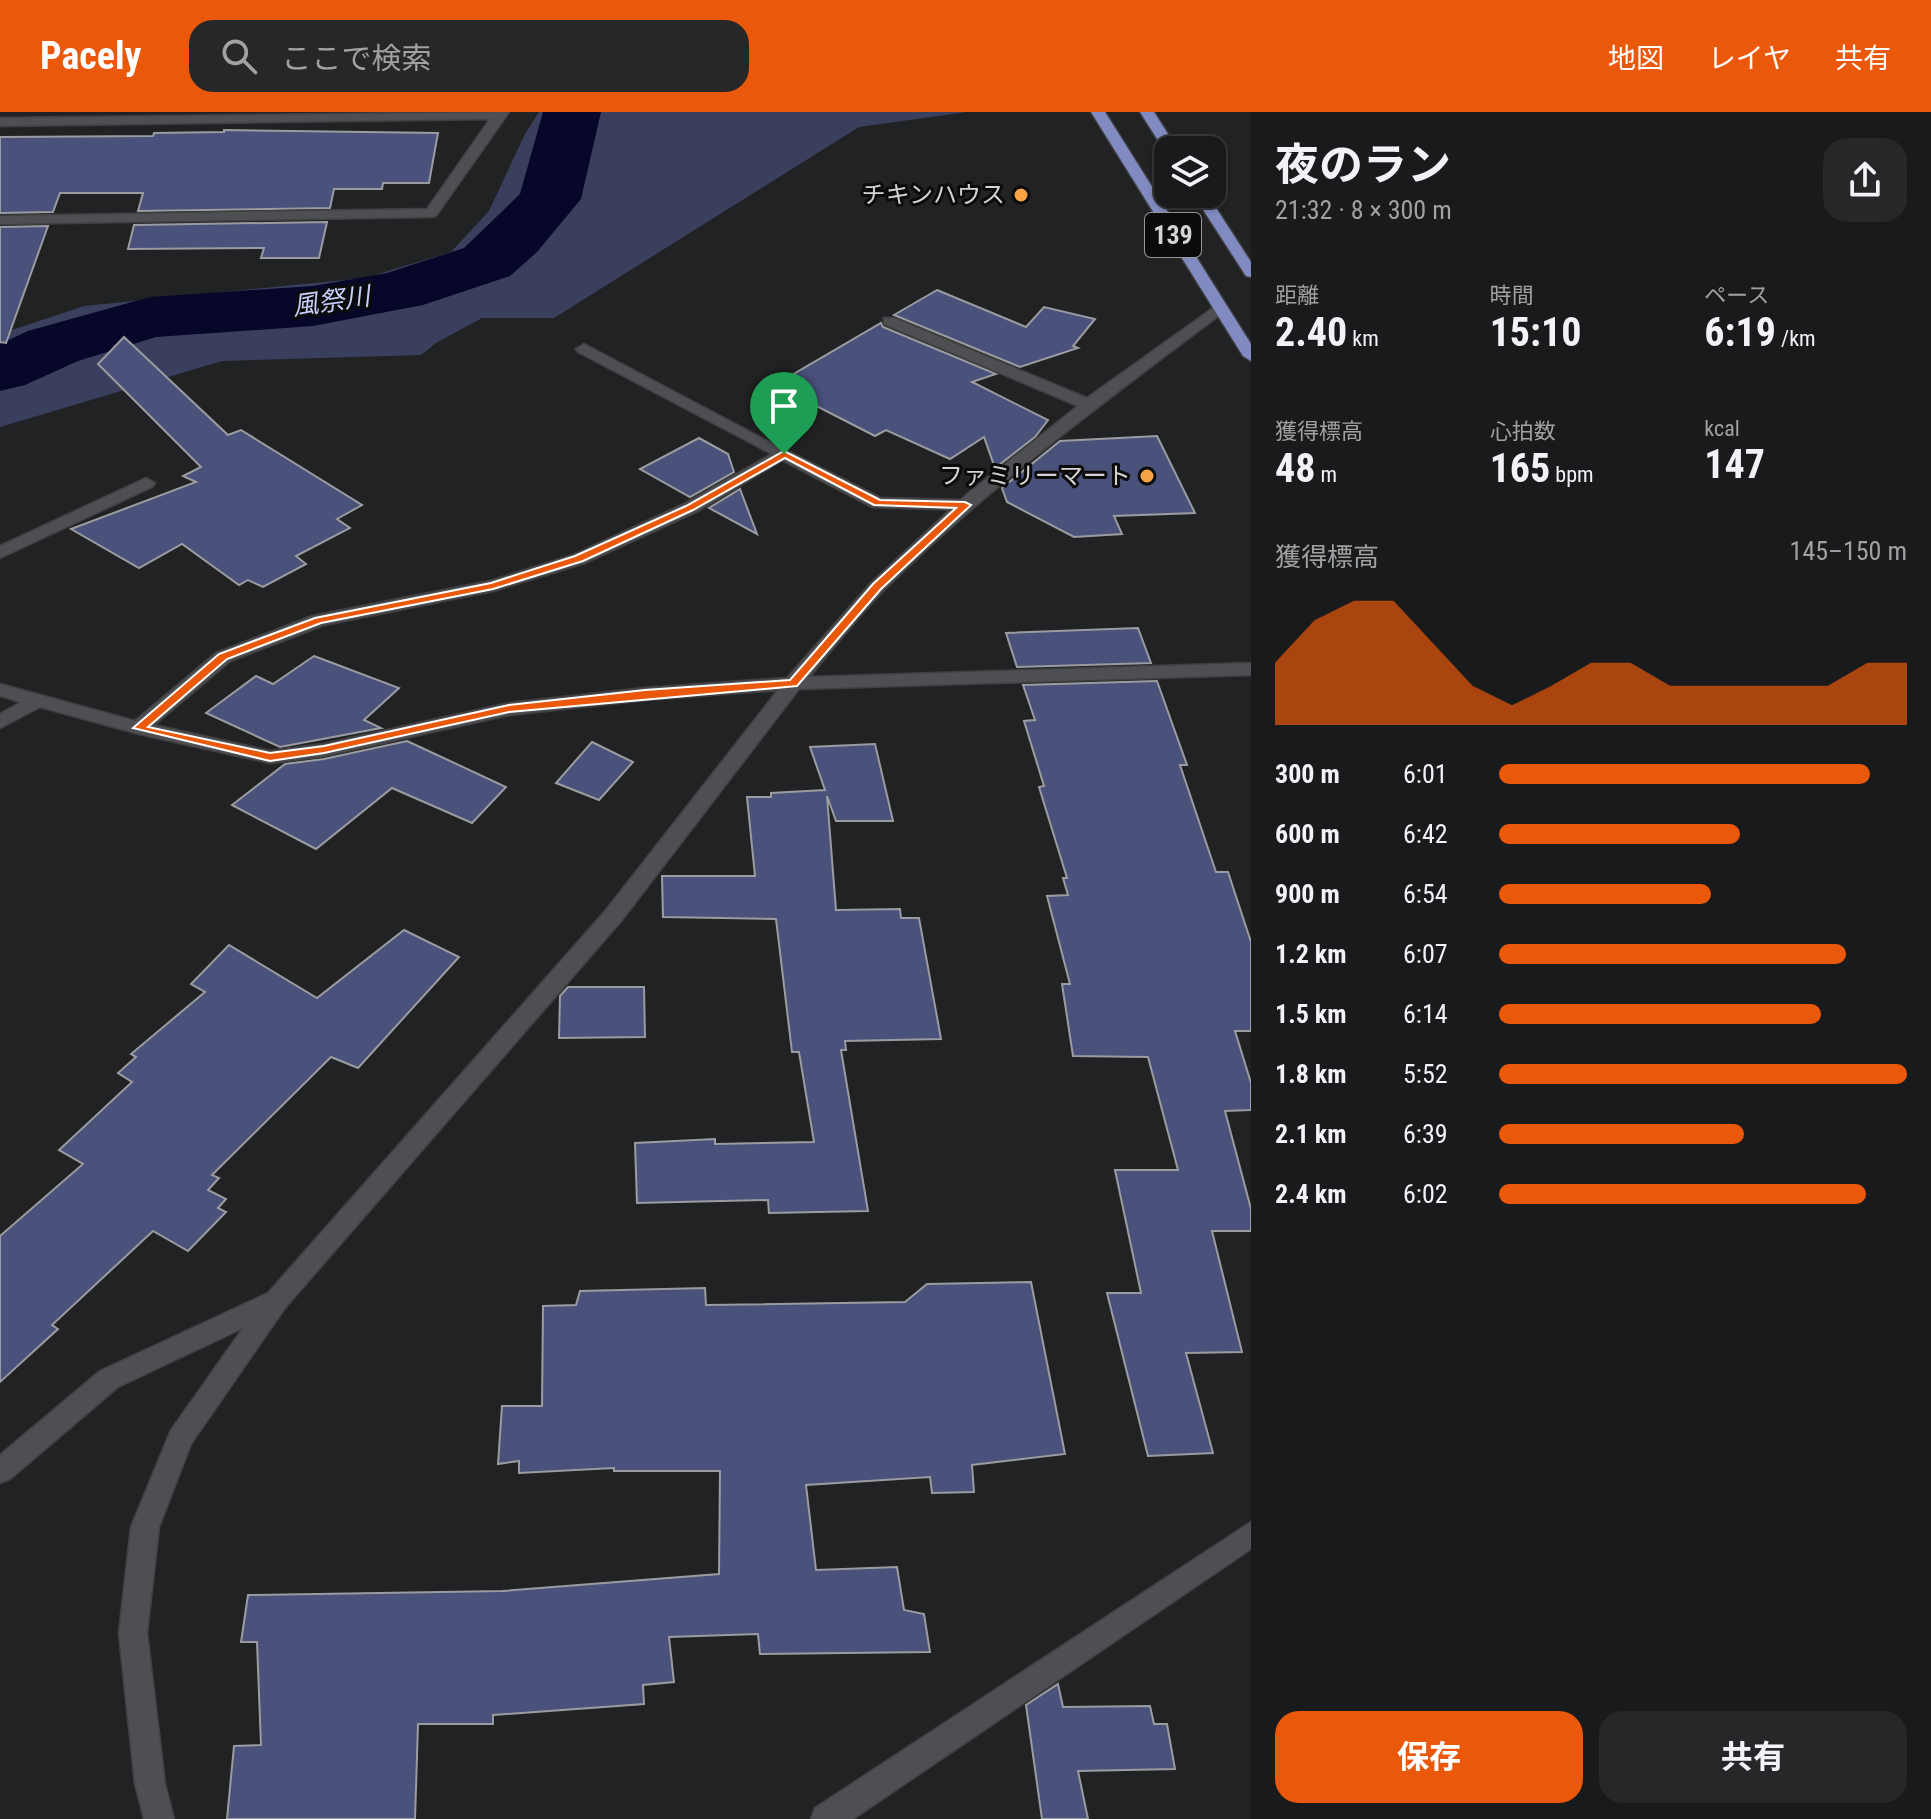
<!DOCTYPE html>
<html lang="ja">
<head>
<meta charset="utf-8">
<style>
	:root { --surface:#191a1b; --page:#262728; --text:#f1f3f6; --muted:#9fa1a3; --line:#37383a; --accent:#ea580c }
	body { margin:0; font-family:"Roboto Condensed","Noto Sans JP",sans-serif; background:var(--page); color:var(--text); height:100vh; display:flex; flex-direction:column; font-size:30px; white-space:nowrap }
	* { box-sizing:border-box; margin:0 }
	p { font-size:26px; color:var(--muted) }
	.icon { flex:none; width:44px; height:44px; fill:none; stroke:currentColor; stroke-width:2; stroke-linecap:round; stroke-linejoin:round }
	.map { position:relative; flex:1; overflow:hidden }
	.details { display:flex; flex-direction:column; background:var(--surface); width:680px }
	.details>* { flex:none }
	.controls { position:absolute; left:1154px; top:24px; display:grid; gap:16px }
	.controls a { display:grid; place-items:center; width:72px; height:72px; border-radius:16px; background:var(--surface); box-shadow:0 2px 6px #0004,0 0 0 2px var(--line); font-size:40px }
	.pin { position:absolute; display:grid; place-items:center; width:68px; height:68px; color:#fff; margin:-82px -34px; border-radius:50% 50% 50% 0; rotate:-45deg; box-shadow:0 0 8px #0007 }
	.pin .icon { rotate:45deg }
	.round { display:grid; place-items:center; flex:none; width:84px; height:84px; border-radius:24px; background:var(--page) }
	.head { display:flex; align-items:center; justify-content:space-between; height:136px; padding:0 24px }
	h1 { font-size:44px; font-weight:700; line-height:60px }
	.stats { display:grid; grid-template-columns:repeat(3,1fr); gap:12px; height:136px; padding:8px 24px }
	.stats div { display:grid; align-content:center }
	.stats b { font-size:40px; font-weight:700 }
	.stats small { font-size:22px; font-weight:400 }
	.stats p { font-size:22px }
	.chart { height:224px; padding:16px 24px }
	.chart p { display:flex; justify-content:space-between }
	.chart svg { width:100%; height:144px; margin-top:8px; fill:var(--accent); opacity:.7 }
	.action { display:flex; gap:16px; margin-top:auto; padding:16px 24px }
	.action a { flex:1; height:92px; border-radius:24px; background:var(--accent); color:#fff; font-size:32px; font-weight:700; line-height:92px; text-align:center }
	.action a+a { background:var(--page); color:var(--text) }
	ul { padding:0 24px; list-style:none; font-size:26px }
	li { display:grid; grid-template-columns:128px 96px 1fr; align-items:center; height:60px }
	li i { height:20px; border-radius:10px; background:var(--accent) }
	header { display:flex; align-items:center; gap:48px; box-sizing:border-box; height:112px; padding:0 40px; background:var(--accent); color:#fff }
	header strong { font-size:38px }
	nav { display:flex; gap:44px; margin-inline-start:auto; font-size:28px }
	.search { width:560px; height:72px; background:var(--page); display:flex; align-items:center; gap:20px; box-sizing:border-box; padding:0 28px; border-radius:24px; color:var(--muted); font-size:30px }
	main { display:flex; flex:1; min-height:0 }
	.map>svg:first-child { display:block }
</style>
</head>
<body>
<header>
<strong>Pacely</strong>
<div class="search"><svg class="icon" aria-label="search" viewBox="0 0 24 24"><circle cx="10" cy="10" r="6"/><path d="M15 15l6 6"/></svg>ここで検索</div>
<nav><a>地図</a><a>レイヤ</a><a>共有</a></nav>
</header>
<main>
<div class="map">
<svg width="1251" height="1707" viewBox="0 0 1251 1707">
	<rect width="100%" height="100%" fill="#212224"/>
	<!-- green -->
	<path fill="#3a3f5e" d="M539,0H967L859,15L554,206H482L436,231L421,243L222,249L0,315V222L84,194L365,166L451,140L489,99L525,22Z"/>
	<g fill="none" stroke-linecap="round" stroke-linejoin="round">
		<!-- river -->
		<path fill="#07072a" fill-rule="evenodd" d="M543,0H601L581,87L537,140L510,164L423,193L313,214L156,225L78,249L25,273L0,279V232L28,219L150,185L313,174L387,161L464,136L520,82Z"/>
	</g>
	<!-- building -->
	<g fill="#4a517b" stroke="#9b9c9f" stroke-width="2">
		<path d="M224,18L438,21L429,71H383L382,77H334L330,96L138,99L143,81H60L53,100L0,101V25L153,24L154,21L224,20Z"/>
		<path d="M327,110L319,146H261L264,136L128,137L134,113Z"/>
		<path d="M48,114L6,231L0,230V115Z"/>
		<path d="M937,178L1026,215L1044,195L1095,207L1073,234L1078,236L1020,255L894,203Z"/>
		<path d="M881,211L883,215L996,262L972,270L1048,308L1035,325L995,356L984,325L950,347L886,318L875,324L783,277L788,274L780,270Z"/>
		<path d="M124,225L228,323L241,318L362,393L337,407L350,416L296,444L306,452L263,475L248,468L239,473L182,432L139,456L71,417L196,370L183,364L201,355L98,252Z"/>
		<path d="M1157,324L1195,401L1114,404L1122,422L1074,425L1007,390L1002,376L1060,329Z"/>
		<path d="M699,326L728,342L734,360L690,385L640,357Z"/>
		<path d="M740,377L757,422L709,396Z"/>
		<path d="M1138,516L1151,551L1017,555L1006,521Z"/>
		<path d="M314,544L399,576L364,608L381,616L280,635L206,601L256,564L273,572Z"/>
		<path d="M1157,569L1187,653H1180L1216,760H1228L1251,830V919H1235L1251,971V998L1225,999L1251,1097V1119H1212L1242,1240L1186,1241L1213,1341L1148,1344L1107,1181H1141L1115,1058H1178L1148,945L1073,944L1062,872H1070L1047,784L1068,783L1063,766H1067L1039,675L1044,674L1024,609L1035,608L1023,573Z"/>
		<path d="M407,629L506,675L472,711L392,676L316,737L232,693L285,652L324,647Z"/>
		<path d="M592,630L633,650L599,688L556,671Z"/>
		<path d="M875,632L893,709H836L827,684L836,798L900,797L901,806H919L941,927L845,929L846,938H841L868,1099L769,1101L768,1088L637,1091L635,1031L715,1027V1032L814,1030L799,940H792L776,807L663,805L662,764H755L747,685H771V681L825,678L810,635Z"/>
		<path d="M404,818L459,845L358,956L331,945L212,1063L219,1066L208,1078L226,1087L218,1096L226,1100L188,1139L153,1119L52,1213L58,1217L0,1270V1124L83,1052L59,1038L132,970L118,961L136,945L131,942L205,880L191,872L229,833L317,886Z"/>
		<path d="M568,875H644L645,925L559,926L560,884Z"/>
		<path d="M1031,1170L1065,1342L972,1353L974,1380L932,1381L930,1365L806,1373L816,1458L897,1455L904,1498L924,1502L930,1540L760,1542L758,1522L669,1525L674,1570L643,1573L644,1592L493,1603V1612H418L415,1707H227L234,1634L261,1633L257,1530H241L248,1483L503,1479L719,1462L720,1359H614V1356L519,1361V1349L498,1352L502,1294H542L543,1194L576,1193L580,1179L705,1176L706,1193L905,1190L927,1172Z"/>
		<path d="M1058,1572L1063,1595L1150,1594L1154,1612H1167L1175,1657L1078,1659L1088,1707H1042L1026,1593Z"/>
	</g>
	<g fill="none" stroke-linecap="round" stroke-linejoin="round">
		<defs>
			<path id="service" d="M784,337L881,386L965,388L974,393L965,398L872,395L778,346L776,342L778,338Z"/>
			<g id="minor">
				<path d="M509,0L436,104L431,105L0,112V104L427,97L490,7L0,14V6Z"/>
				<path d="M1220,191L1228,196L1225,199C1108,287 989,374 885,477C858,504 834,536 809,565L1251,551V563L799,577L622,808L285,1196L191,1332L159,1415L147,1521L165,1672L174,1707H144L135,1672L119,1521L131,1415L171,1318L243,1216L118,1275L10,1367L0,1371V1343L100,1259L268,1181L606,798L778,578L645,588L509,603L324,644L270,651L139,622L40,595L0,616V602L21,590L0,584V572L135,609L216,541L312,504L490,469L573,443L684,392L772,342L578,240L576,237L584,232L792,342L696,400L585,451L493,479L324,513L230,549L154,613L270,639L324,632L509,591L645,576L787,566L871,471L966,383L1078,294L884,212V206H894L1087,286Z"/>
				<path d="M146,366L155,371L152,375L0,446V434Z"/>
				<path d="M1251,1410V1437L853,1707H811L815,1696Z"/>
			</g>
			<g id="trunk">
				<path d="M1091,0H1105L1251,232V249L1243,244Z"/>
				<path d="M1140,0H1154L1178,38L1166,41Z"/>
				<path d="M1193,82H1207L1251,150V165L1246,164Z"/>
			</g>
		</defs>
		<!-- service casing -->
		<use href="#service" stroke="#3f3f41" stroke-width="3"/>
		<!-- minor casing -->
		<use href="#minor" stroke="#3f3f41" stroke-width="3"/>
		<!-- trunk casing -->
		<use href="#trunk" stroke="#3f3f41" stroke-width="3"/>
		<!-- service -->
		<use href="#service" fill="#4e4f52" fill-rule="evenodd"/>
		<!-- minor -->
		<use href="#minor" fill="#4e4f52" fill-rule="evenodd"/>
		<!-- trunk -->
		<use href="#trunk" fill="#818bc1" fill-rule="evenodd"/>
	</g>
	<!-- route -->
	<path fill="#ea580c" stroke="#fff" stroke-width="2" fill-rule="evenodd" d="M784,339L880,388L965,390L971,393L881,477L797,574L509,600L324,641L270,649L133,616L219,542L315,506L491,471L575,444L686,394ZM785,346L874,393L956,396L873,472L790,568L645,578L509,593L324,634L270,641L148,615L227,547L321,511L493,477L583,449L693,398Z"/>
	<!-- markers -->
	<g fill="#f5a346" stroke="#0b0b0c" stroke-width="3">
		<circle cx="1021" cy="83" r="8"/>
		<circle cx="1147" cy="364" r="8"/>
	</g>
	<g text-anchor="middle" stroke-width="6" stroke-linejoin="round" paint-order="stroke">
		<!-- far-poi labels -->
		<g font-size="24" fill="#d3d3d5" stroke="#0b0b0c" text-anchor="end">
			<text x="1005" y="91">チキンハウス</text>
			<text x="1131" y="372">ファミリーマート</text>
		</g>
		<!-- shield labels -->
		<rect fill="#0b0b0c" stroke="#979799" stroke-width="2" x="1145" y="101" width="56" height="44" rx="6"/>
		<g font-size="26" font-weight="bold" fill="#d3d3d5">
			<text x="1173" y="132">139</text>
		</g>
		<!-- far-water labels -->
		<g font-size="26" font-style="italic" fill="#c6cffa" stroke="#0b0b0c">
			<text transform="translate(331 189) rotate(-8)" y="9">風祭川</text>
		</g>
	</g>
</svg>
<div class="controls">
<a><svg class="icon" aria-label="layers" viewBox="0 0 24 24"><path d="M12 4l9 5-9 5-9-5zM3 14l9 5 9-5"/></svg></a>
</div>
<div class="pin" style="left:784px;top:342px;background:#1e9e55"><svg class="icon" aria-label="arrive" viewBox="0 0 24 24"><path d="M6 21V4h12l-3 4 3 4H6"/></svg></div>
</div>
<section class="details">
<div class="head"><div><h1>夜のラン</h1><p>21:32 · 8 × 300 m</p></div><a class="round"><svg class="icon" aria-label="share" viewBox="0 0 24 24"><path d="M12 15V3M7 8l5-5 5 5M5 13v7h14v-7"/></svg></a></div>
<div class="stats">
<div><p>距離</p><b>2.40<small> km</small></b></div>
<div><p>時間</p><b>15:10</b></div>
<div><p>ペース</p><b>6:19<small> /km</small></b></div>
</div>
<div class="stats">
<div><p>獲得標高</p><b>48<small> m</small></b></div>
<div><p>心拍数</p><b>165<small> bpm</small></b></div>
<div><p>kcal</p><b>147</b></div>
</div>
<div class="chart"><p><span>獲得標高</span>145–150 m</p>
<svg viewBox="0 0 160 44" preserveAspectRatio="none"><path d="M0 44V25L10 12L20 6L30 6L40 19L50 32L60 38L70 32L80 25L90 25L100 32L110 32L120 32L130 32L140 32L150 25L160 25V44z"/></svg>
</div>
<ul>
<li><b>300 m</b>6:01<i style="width:91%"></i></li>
<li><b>600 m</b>6:42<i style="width:59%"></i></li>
<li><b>900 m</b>6:54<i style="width:52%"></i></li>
<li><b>1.2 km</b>6:07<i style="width:85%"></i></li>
<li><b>1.5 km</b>6:14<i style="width:79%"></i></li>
<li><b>1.8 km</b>5:52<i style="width:100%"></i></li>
<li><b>2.1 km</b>6:39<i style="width:60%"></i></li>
<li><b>2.4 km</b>6:02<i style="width:90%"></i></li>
</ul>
<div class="action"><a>保存</a><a>共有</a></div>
</section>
</main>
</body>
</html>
